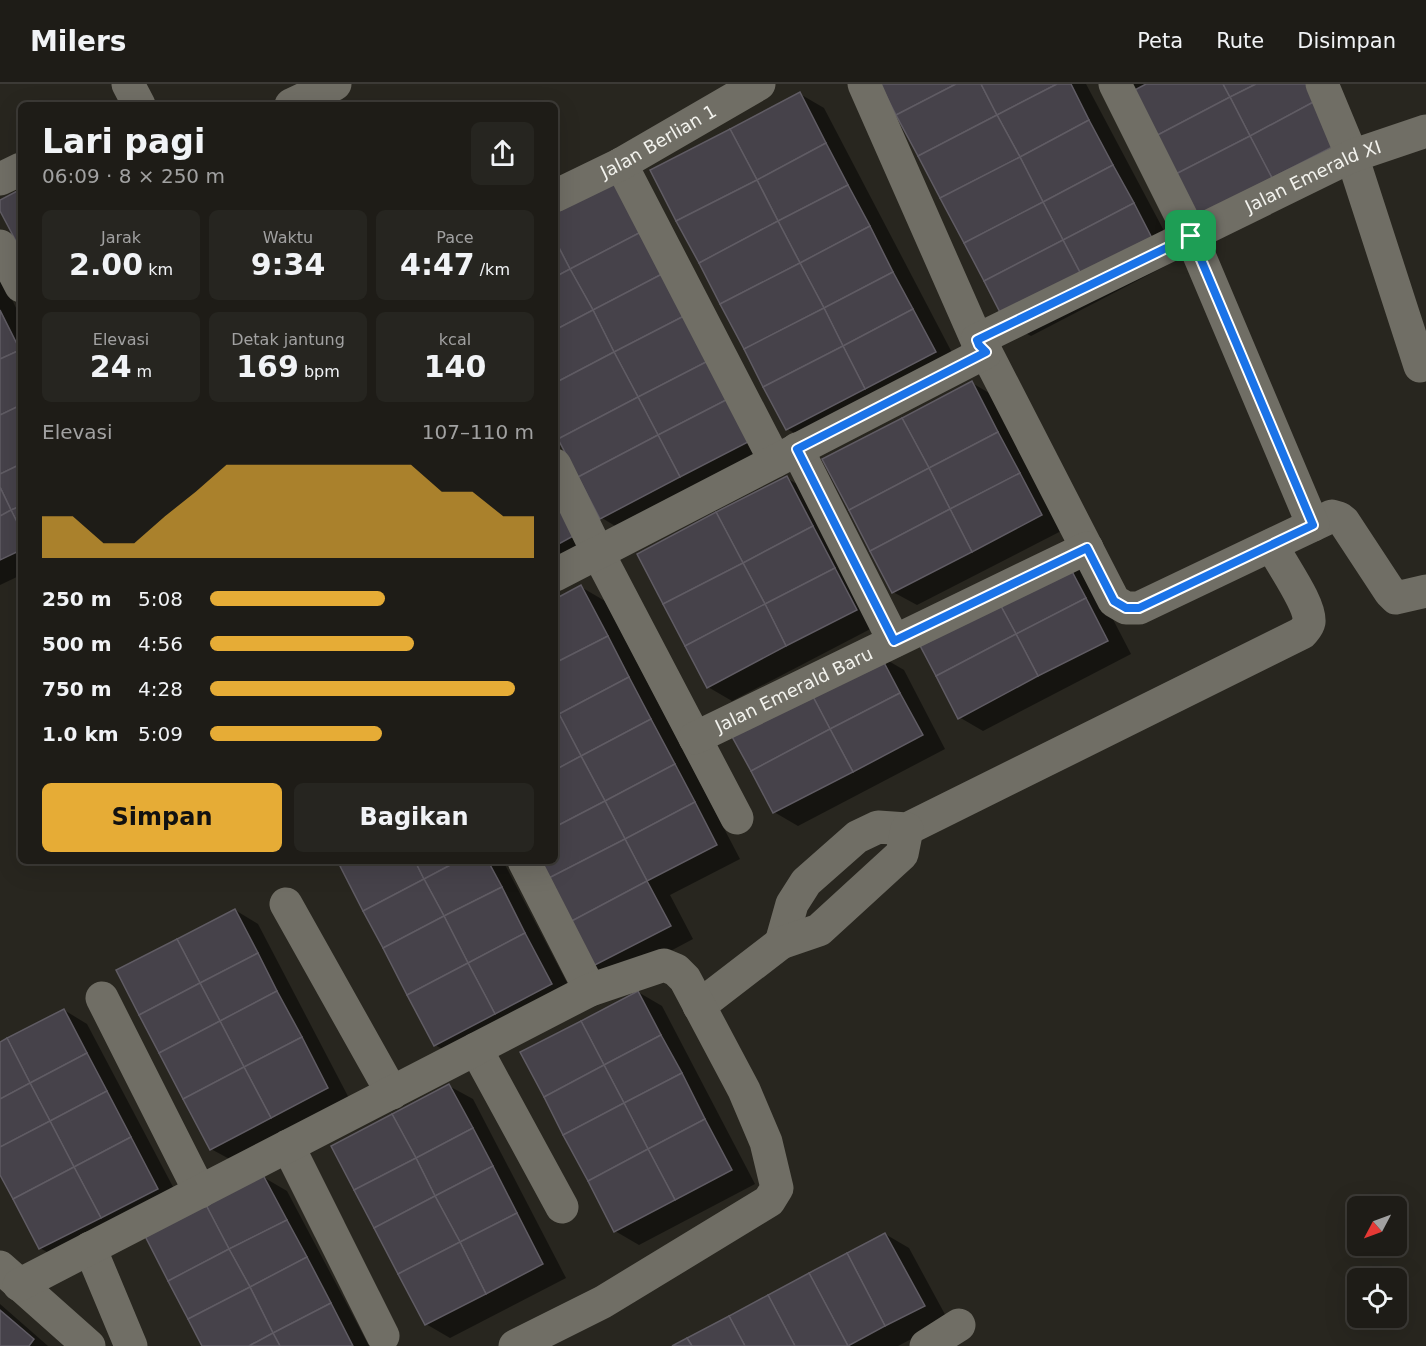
<!DOCTYPE html>
<html lang="id">
<head>
<meta charset="utf-8">
<style>
	:root { --surface:#1e1c17; --page:#262520; --text:#f1f3f6; --muted:#a1a1a1; --line:#3c3a36; --accent:#e6ac36 }
	body { margin:0; font-family:"DejaVu Sans",sans-serif; background:var(--page); color:var(--text); height:100vh; display:flex; flex-direction:column; font-size:22px; white-space:nowrap }
	* { box-sizing:border-box; margin:0 }
	p { font-size:20px; color:var(--muted) }
	.icon { flex:none; width:33px; height:33px; fill:none; stroke:currentColor; stroke-width:2; stroke-linecap:round; stroke-linejoin:round }
	.map { position:relative; flex:1; overflow:hidden }
	.sheet { position:absolute; left:18px; top:18px; width:540px; height:762px; display:flex; flex-direction:column; background:var(--surface); border-radius:9px; box-shadow:0 6px 24px #0002,0 0 0 2px var(--line) }
	.sheet>* { flex:none }
	.needle { width:39px; rotate:229deg }
	.fabs { position:absolute; left:1347px; top:1112px; display:grid; gap:12px }
	.fabs a { display:grid; place-items:center; width:60px; height:60px; border-radius:9px; background:var(--surface); box-shadow:0 6px 24px #0002,0 0 0 2px var(--line); font-size:30px }
	.pin { position:absolute; display:grid; place-items:center; width:51px; height:51px; color:#fff; margin:-26px; border-radius:12px; box-shadow:0 3px 9px #0006 }
	.round { display:grid; place-items:center; flex:none; width:63px; height:63px; border-radius:9px; background:var(--page) }
	.overview { display:flex; align-items:center; justify-content:space-between; height:102px; padding:0 24px }
	h1 { font-size:33px; font-weight:700; line-height:45px }
	.metrics { display:grid; grid-template-columns:repeat(3,1fr); gap:9px; height:102px; padding:6px 24px }
	.metrics div { display:grid; align-content:center; border-radius:9px; background:var(--page); text-align:center }
	.metrics b { font-size:30px; font-weight:700 }
	.metrics small { font-size:16px; font-weight:400 }
	.metrics p { font-size:16px }
	.chart { height:168px; padding:12px 24px }
	.chart p { display:flex; justify-content:space-between }
	.chart svg { width:100%; height:108px; margin-top:6px; fill:var(--accent); opacity:.7 }
	.button { display:flex; gap:12px; margin-top:auto; padding:12px 24px }
	.button a { flex:1; height:69px; border-radius:9px; background:var(--accent); color:#111; font-size:24px; font-weight:700; line-height:69px; text-align:center }
	.button a+a { background:var(--page); color:var(--text) }
	ul { padding:0 24px; list-style:none; font-size:20px }
	li { display:grid; grid-template-columns:96px 72px 1fr; align-items:center; height:45px }
	li i { height:15px; border-radius:8px; background:var(--accent) }
	header { display:flex; align-items:center; gap:36px; box-sizing:border-box; height:84px; padding:0 30px; background:var(--surface); border-bottom:2px solid var(--line) }
	header strong { font-size:28px }
	nav { display:flex; gap:33px; margin-inline-start:auto; font-size:21px }
	.map>svg:first-child { display:block }
</style>
</head>
<body>
<header>
<strong>Milers</strong>
<nav><a>Peta</a><a>Rute</a><a>Disimpan</a></nav>
</header>
<div class="map">
<svg width="1426" height="1262" viewBox="0 0 1426 1262">
	<rect width="100%" height="100%" fill="#28261f"/>
	<!-- shadow -->
	<g fill="#0007">
		<path d="M882,0H1086L1179,175L1031,252L1007,239Z"/>
		<path d="M1123,0H1328L1365,72L1217,149Z"/>
		<path d="M800,10L824,24L959,282L811,358L787,345Z"/>
		<path d="M555,130L773,371L625,448L602,434L555,345Z"/>
		<path d="M0,191L21,234V491L0,501Z"/>
		<path d="M972,299L996,313L1065,445L917,521L893,508Z"/>
		<path d="M555,379L600,464L555,487Z"/>
		<path d="M786,394L810,407L880,540L732,617L708,603Z"/>
		<path d="M1066,478L1090,491L1131,570L983,647L959,633Z"/>
		<path d="M581,503L605,517L740,775L670,811L693,855L616,896L592,882L555,777V517Z"/>
		<path d="M880,572L904,586L945,665L798,742L774,728Z"/>
		<path d="M353,777H503L575,914L459,974L435,961Z"/>
		<path d="M235,826L258,840L351,1018L235,1078L211,1065Z"/>
		<path d="M638,908L662,922L755,1100L639,1161L615,1147Z"/>
		<path d="M64,926L87,940L181,1118L64,1178L40,1164L0,1087V960Z"/>
		<path d="M449,1002L473,1015L566,1194L450,1254L426,1240Z"/>
		<path d="M263,1093L287,1107L369,1262H204Z"/>
		<path d="M885,1150L909,1164L948,1236L898,1262H674Z"/>
		<path d="M0,1220L48,1262H0Z"/>
	</g>
	<!-- building -->
	<g fill="#46424a" stroke="#605c64" stroke-width="1.5">
		<path d="M880,0H956L896,31Z"/>
		<path d="M956,0H981L997,31L918,72L896,31Z"/>
		<path d="M981,0H1057L997,31Z"/>
		<path d="M1057,0H1071L1089,36L1020,73L997,31Z"/>
		<path d="M1146,0H1223L1230,13L1150,55L1127,10Z"/>
		<path d="M1223,0H1256L1230,13Z"/>
		<path d="M1256,0H1311L1319,15L1250,52L1230,13Z"/>
		<path d="M800,8L826,59L757,96L730,45Z"/>
		<path d="M1230,13L1250,52L1170,93L1150,55Z"/>
		<path d="M1319,15L1342,58L1272,94L1250,52Z"/>
		<path d="M997,31L1020,73L940,114L918,72Z"/>
		<path d="M1089,36L1113,81L1043,118L1020,73Z"/>
		<path d="M730,45L757,96L676,137L650,86Z"/>
		<path d="M1250,52L1272,94L1192,136L1170,93Z"/>
		<path d="M826,59L848,101L778,137L757,96Z"/>
		<path d="M1020,73L1043,118L964,159L940,114Z"/>
		<path d="M1113,81L1134,119L1063,156L1043,118Z"/>
		<path d="M757,96L778,137L699,179L676,137Z"/>
		<path d="M614,98L641,148L570,185L555,156V129Z"/>
		<path d="M848,101L870,142L800,179L778,137Z"/>
		<path d="M21,105V159L18,161L0,127V116Z"/>
		<path d="M1043,118L1063,156L984,197L964,159Z"/>
		<path d="M1134,119L1156,162L1085,198L1063,156Z"/>
		<path d="M778,137L800,179L720,220L699,179Z"/>
		<path d="M870,142L893,188L824,224L800,179Z"/>
		<path d="M641,148L662,190L593,226L570,185Z"/>
		<path d="M555,156L570,185L555,193Z"/>
		<path d="M1063,156L1085,198L1006,240L984,197Z"/>
		<path d="M800,179L824,224L744,265L720,220Z"/>
		<path d="M570,185L593,226L555,246V193Z"/>
		<path d="M893,188L913,225L843,262L824,224Z"/>
		<path d="M662,190L684,232L614,268L593,226Z"/>
		<path d="M824,224L843,262L763,303L744,265Z"/>
		<path d="M913,225L936,268L865,305L843,262Z"/>
		<path d="M0,226L20,266L0,275Z"/>
		<path d="M593,226L614,268L555,299V246Z"/>
		<path d="M684,232L708,277L638,313L614,268Z"/>
		<path d="M843,262L865,305L786,346L763,303Z"/>
		<path d="M20,266L21,321L0,331V275Z"/>
		<path d="M614,268L638,313L558,355L555,349V299Z"/>
		<path d="M708,277L728,315L658,351L638,313Z"/>
		<path d="M972,297L998,348L929,384L902,334Z"/>
		<path d="M638,313L658,351L578,393L558,355Z"/>
		<path d="M728,315L750,357L680,393L658,351Z"/>
		<path d="M21,321V380L0,390V331Z"/>
		<path d="M902,334L929,384L849,426L822,375Z"/>
		<path d="M998,348L1020,389L950,425L929,384Z"/>
		<path d="M658,351L680,393L600,435L578,393Z"/>
		<path d="M21,380V422L11,426L0,403V390Z"/>
		<path d="M929,384L950,425L870,467L849,426Z"/>
		<path d="M1020,389L1042,431L972,468L950,425Z"/>
		<path d="M787,392L813,442L743,479L716,428Z"/>
		<path d="M0,403L11,426L0,432Z"/>
		<path d="M555,409L577,450L555,462Z"/>
		<path d="M21,422V446L11,426Z"/>
		<path d="M950,425L972,468L892,509L870,467Z"/>
		<path d="M11,426L21,446V466L0,476V432Z"/>
		<path d="M716,428L743,479L663,520L637,470Z"/>
		<path d="M813,442L835,484L765,520L743,479Z"/>
		<path d="M1066,476L1086,514L1016,550L996,513Z"/>
		<path d="M743,479L765,520L685,562L663,520Z"/>
		<path d="M835,484L857,526L786,562L765,520Z"/>
		<path d="M581,501L608,552L555,579V515Z"/>
		<path d="M996,513L1016,550L936,592L916,554Z"/>
		<path d="M1086,514L1108,557L1038,592L1016,550Z"/>
		<path d="M765,520L786,562L707,604L685,562Z"/>
		<path d="M1016,550L1038,592L958,635L936,592Z"/>
		<path d="M608,552L629,593L559,630L555,622V579Z"/>
		<path d="M880,571L900,609L830,645L810,607Z"/>
		<path d="M629,593L651,635L581,672L559,630Z"/>
		<path d="M810,607L830,645L751,687L730,649Z"/>
		<path d="M900,609L923,651L853,688L830,645Z"/>
		<path d="M559,630L581,672L555,686V632Z"/>
		<path d="M651,635L675,680L605,717L581,672Z"/>
		<path d="M830,645L853,688L773,729L751,687Z"/>
		<path d="M581,672L605,717L555,743V686Z"/>
		<path d="M675,680L695,718L625,755L605,717Z"/>
		<path d="M605,717L625,755L545,796L535,777H555V743Z"/>
		<path d="M695,718L717,761L647,797L625,755Z"/>
		<path d="M625,755L647,797L568,839L545,796Z"/>
		<path d="M349,777H415L424,795L363,827L340,782Z"/>
		<path d="M415,777H458L424,795Z"/>
		<path d="M458,777H488L502,803L444,832L424,795Z"/>
		<path d="M424,795L444,832L383,864L363,827Z"/>
		<path d="M647,797L671,842L591,883L568,839Z"/>
		<path d="M502,803L525,849L468,879L444,832Z"/>
		<path d="M235,825L258,869L200,899L177,855Z"/>
		<path d="M444,832L468,879L407,911L383,864Z"/>
		<path d="M525,849L552,900L495,930L468,879Z"/>
		<path d="M177,855L200,899L139,931L116,886Z"/>
		<path d="M258,869L277,907L220,937L200,899Z"/>
		<path d="M468,879L495,930L434,962L407,911Z"/>
		<path d="M200,899L220,937L159,969L139,931Z"/>
		<path d="M277,907L302,953L244,983L220,937Z"/>
		<path d="M638,907L661,951L604,981L581,937Z"/>
		<path d="M64,925L87,969L30,999L7,954Z"/>
		<path d="M220,937L244,983L183,1015L159,969Z"/>
		<path d="M581,937L604,981L544,1013L520,968Z"/>
		<path d="M661,951L682,989L624,1019L604,981Z"/>
		<path d="M302,953L328,1004L271,1034L244,983Z"/>
		<path d="M7,954L30,999L0,1015V958Z"/>
		<path d="M87,969L107,1007L50,1037L30,999Z"/>
		<path d="M604,981L624,1019L563,1051L544,1013Z"/>
		<path d="M244,983L271,1034L210,1066L183,1015Z"/>
		<path d="M682,989L705,1035L648,1065L624,1019Z"/>
		<path d="M30,999L50,1037L0,1063V1015Z"/>
		<path d="M449,1000L473,1044L416,1074L392,1030Z"/>
		<path d="M107,1007L131,1053L74,1083L50,1037Z"/>
		<path d="M624,1019L648,1065L588,1097L563,1051Z"/>
		<path d="M392,1030L416,1074L354,1106L331,1062Z"/>
		<path d="M705,1035L732,1086L675,1116L648,1065Z"/>
		<path d="M50,1037L74,1083L13,1115L0,1091V1063Z"/>
		<path d="M473,1044L493,1082L435,1112L416,1074Z"/>
		<path d="M131,1053L158,1105L101,1134L74,1083Z"/>
		<path d="M648,1065L675,1116L614,1148L588,1097Z"/>
		<path d="M416,1074L435,1112L374,1144L354,1106Z"/>
		<path d="M493,1082L517,1129L460,1158L435,1112Z"/>
		<path d="M74,1083L101,1134L39,1165L13,1115Z"/>
		<path d="M263,1091L287,1136L229,1165L206,1121Z"/>
		<path d="M435,1112L460,1158L398,1190L374,1144Z"/>
		<path d="M206,1121L229,1165L168,1197L145,1152Z"/>
		<path d="M517,1129L543,1180L486,1210L460,1158Z"/>
		<path d="M287,1136L307,1173L250,1203L229,1165Z"/>
		<path d="M885,1149L925,1222L885,1242L847,1169Z"/>
		<path d="M460,1158L486,1210L425,1241L398,1190Z"/>
		<path d="M229,1165L250,1203L188,1235L168,1197Z"/>
		<path d="M847,1169L885,1242L848,1262L809,1189Z"/>
		<path d="M307,1173L331,1219L273,1249L250,1203Z"/>
		<path d="M809,1189L848,1262H795L768,1211Z"/>
		<path d="M250,1203L273,1249L249,1262H202L188,1235Z"/>
		<path d="M768,1211L795,1262H745L729,1232Z"/>
		<path d="M331,1219L353,1262H280L273,1249Z"/>
		<path d="M0,1226L34,1255L29,1262H0Z"/>
		<path d="M729,1232L745,1262H692L687,1254Z"/>
		<path d="M273,1249L280,1262H249Z"/>
		<path d="M687,1254L692,1262H672Z"/>
	</g>
	<g fill="none" stroke-linecap="round" stroke-linejoin="round">
		<!-- minor -->
		<g stroke="#706e65" stroke-width="33">
			<path d="M128,0L139,21"/>
			<path d="M864,0L979,261L986,268L1114,517L1126,524H1139L1332,432L1339,434L1344,438L1390,508L1396,514L1426,507"/>
			<path d="M1115,0L1191,152L1313,441"/>
			<path d="M1322,0L1352,72L1420,282"/>
			<path d="M291,21L335,0"/>
			<path d="M621,80L775,377"/>
			<path d="M0,95L21,85"/>
			<path id="s1" d="M555,112L621,80L759,0"/>
			<path d="M0,162L21,202"/>
			<path id="s2" d="M977,256L1352,72L1426,47"/>
			<path d="M797,365L894,557"/>
			<path d="M555,381L598,469L737,734"/>
			<path d="M555,491L986,268"/>
			<path id="s3" d="M695,654L1087,464"/>
			<path d="M524,777L590,906"/>
			<path d="M286,820L392,1009"/>
			<path d="M781,859L792,820L806,798L857,753L878,743L907,745L1302,549C1305,545 1308,543 1309,538C1311,520 1280,479 1272,461"/>
			<path d="M102,914L200,1108"/>
			<path d="M699,922L781,859L819,846L902,770L907,745"/>
			<path d="M476,965L562,1123"/>
			<path d="M288,1062L383,1252"/>
			<path d="M90,1164L131,1262"/>
			<path d="M0,1183L89,1262"/>
			<path d="M19,1201L590,906L664,881L676,886L685,895L744,1006L766,1058L777,1104L769,1117L603,1218L515,1262"/>
			<path d="M926,1262L959,1241"/>
		</g>
	</g>
	<g fill="none" stroke-linecap="round" stroke-linejoin="round">
		<defs>
			<path id="route" d="M1191,152L1313,441L1139,524H1126L1114,517L1087,464L894,557L797,365L986,268L979,261L977,256Z"/>
		</defs>
		<!-- route casing -->
		<use href="#route" stroke="#fff" stroke-width="12"/>
		<!-- route -->
		<use href="#route" stroke="#1a73e8" stroke-width="8"/>
	</g>
	<g text-anchor="middle" stroke-width="4.5" stroke-linejoin="round" paint-order="stroke">
		<!-- street labels -->
		<g font-size="18" fill="#f2f2ed" stroke="#1e1d16">
			<text dy="6" stroke="none"><textPath href="#s1" startOffset="117">Jalan Berlian 1</textPath></text>
			<text dy="6" stroke="none"><textPath href="#s2" startOffset="374">Jalan Emerald XI</textPath></text>
			<text dy="6" stroke="none"><textPath href="#s3" startOffset="110">Jalan Emerald Baru</textPath></text>
		</g>
	</g>
</svg>
<div class="fabs">
<a><svg class="needle" viewBox="-14 -14 28 28"><path d="M0-13l5 13h-10z" fill="#e53935"/><path d="M0 13l5-13h-10z" fill="#a1a1a1"/></svg></a>
<a><svg class="icon" aria-label="locate" viewBox="0 0 24 24"><circle cx="12" cy="12" r="6"/><path d="M12 2v4M12 18v4M2 12h4M18 12h4"/></svg></a>
</div>
<div class="pin" style="left:1191px;top:152px;background:#1e9e55"><svg class="icon" aria-label="arrive" viewBox="0 0 24 24"><path d="M6 21V4h12l-3 4 3 4H6"/></svg></div>
<section class="sheet">
<div class="overview"><div><h1>Lari pagi</h1><p>06:09 · 8 × 250 m</p></div><a class="round"><svg class="icon" aria-label="share" viewBox="0 0 24 24"><path d="M12 15V3M7 8l5-5 5 5M5 13v7h14v-7"/></svg></a></div>
<div class="metrics">
<div><p>Jarak</p><b>2.00<small> km</small></b></div>
<div><p>Waktu</p><b>9:34</b></div>
<div><p>Pace</p><b>4:47<small> /km</small></b></div>
</div>
<div class="metrics">
<div><p>Elevasi</p><b>24<small> m</small></b></div>
<div><p>Detak jantung</p><b>169<small> bpm</small></b></div>
<div><p>kcal</p><b>140</b></div>
</div>
<div class="chart"><p><span>Elevasi</span>107–110 m</p>
<svg viewBox="0 0 160 44" preserveAspectRatio="none"><path d="M0 44V27L10 27L20 38L30 38L40 27L50 17L60 6L70 6L80 6L90 6L100 6L110 6L120 6L130 17L140 17L150 27L160 27V44z"/></svg>
</div>
<ul>
<li><b>250 m</b>5:08<i style="width:54%"></i></li>
<li><b>500 m</b>4:56<i style="width:63%"></i></li>
<li><b>750 m</b>4:28<i style="width:94%"></i></li>
<li><b>1.0 km</b>5:09<i style="width:53%"></i></li>
</ul>
<div class="button"><a>Simpan</a><a>Bagikan</a></div>
</section>
</div>
</body>
</html>
